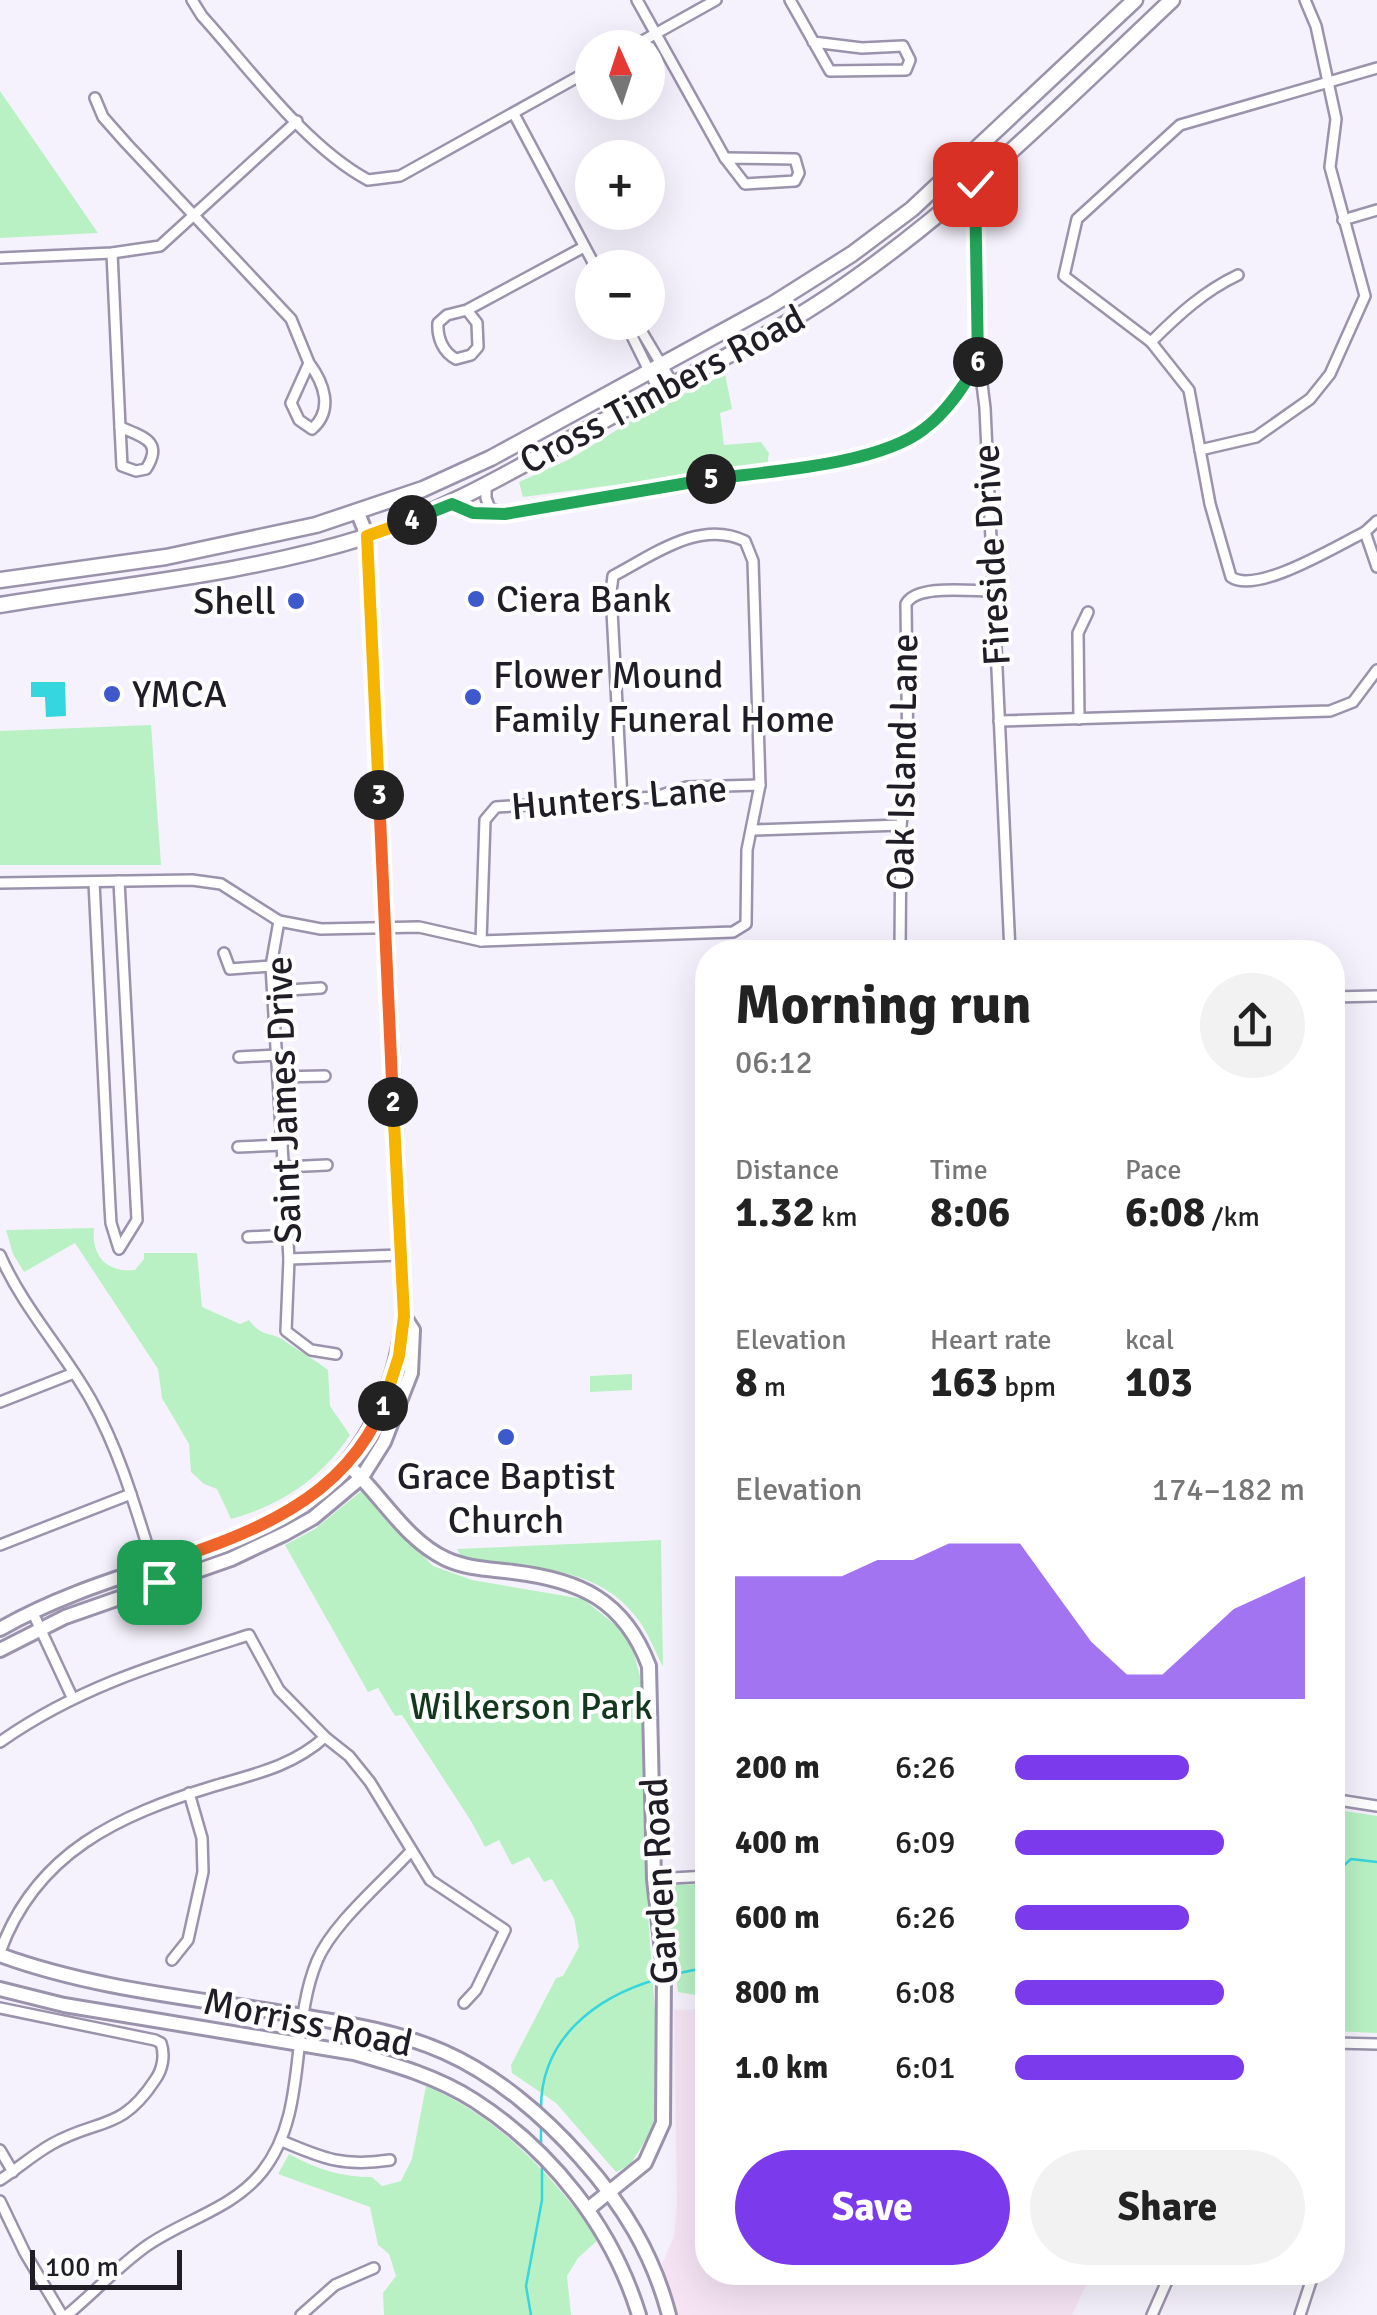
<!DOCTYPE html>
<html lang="en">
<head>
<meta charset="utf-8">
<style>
	:root { --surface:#fff; --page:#f2f2f2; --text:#222; --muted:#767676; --accent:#7c3aed }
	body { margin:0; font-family:Signika,sans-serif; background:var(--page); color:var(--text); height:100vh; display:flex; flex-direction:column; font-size:38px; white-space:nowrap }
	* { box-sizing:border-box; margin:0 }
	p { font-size:32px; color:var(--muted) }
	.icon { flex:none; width:55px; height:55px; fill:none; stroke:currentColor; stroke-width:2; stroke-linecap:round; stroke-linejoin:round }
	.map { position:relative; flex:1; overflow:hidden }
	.details { position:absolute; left:695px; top:940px; width:650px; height:1345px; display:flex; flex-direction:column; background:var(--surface); border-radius:40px; box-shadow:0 10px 40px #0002 }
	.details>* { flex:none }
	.needle { width:65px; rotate:357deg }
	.fabs { position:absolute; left:575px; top:30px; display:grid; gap:20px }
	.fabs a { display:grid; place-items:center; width:90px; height:90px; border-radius:50%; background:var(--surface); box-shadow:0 10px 40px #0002; font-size:50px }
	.scale { position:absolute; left:30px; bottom:25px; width:152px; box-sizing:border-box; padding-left:10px; border:5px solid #201d26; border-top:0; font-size:28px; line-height:35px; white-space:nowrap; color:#201d26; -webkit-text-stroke:8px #fff; paint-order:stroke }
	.pin { position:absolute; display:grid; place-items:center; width:85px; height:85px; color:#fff; margin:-42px; border-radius:20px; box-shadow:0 5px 15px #0006 }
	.km { position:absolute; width:50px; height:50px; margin:-25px; border-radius:50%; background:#222; color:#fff; font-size:28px; line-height:50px; text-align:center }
	.round { display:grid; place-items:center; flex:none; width:105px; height:105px; border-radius:52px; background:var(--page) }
	.overview { display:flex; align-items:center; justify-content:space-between; height:170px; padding:0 40px }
	h1 { font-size:55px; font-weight:700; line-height:75px }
	.figures { display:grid; grid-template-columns:repeat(3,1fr); gap:15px; height:170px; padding:10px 40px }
	.figures div { display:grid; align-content:center }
	.figures b { font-size:42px; font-weight:700 }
	.figures small { font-size:28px; font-weight:400 }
	.figures p { font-size:28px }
	.chart { height:280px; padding:20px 40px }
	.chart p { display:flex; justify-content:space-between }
	.chart svg { width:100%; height:180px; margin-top:10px; fill:var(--accent); opacity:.7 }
	.primary-button { display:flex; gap:20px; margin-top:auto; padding:20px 40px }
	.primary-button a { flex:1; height:115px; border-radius:60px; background:var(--accent); color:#fff; font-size:40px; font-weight:700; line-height:115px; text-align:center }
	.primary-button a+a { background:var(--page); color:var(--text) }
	ul { padding:0 40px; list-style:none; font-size:32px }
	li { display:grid; grid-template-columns:160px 120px 1fr; align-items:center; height:75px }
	li i { height:25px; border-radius:12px; background:var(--accent) }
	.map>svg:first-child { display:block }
</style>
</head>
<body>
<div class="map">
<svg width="1377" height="2315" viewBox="0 0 1377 2315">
	<rect width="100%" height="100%" fill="#f6f2fd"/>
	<!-- education -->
	<path fill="#f6e4f5" d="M707,2009L708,2272L1092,2273L1072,2315H677L662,2264L674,2236L677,2205L674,2010Z"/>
	<!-- green -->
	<g fill="#b9f1c4">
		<path d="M0,91L98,233L0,238Z"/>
		<path d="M725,374L732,409L720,413L724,445L761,442L769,453L767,466L741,473L723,465L704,473L523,497L519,482L570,459L641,415Z"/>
		<path d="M151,725L161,865H0V731Z"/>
		<path d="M94,1228C91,1256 107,1273 135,1270L144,1259V1253H197L202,1307L240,1324L249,1320C262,1338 271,1331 285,1341C299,1351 314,1359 328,1370L330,1406L350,1435C321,1479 281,1505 231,1519L217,1489L204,1484L191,1472L189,1444L162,1398L158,1369L75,1243L24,1272L13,1254L6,1230Z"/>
		<path d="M632,1374V1390L590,1392V1376Z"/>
		<path d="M365,1488L398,1530L433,1566L472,1580L583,1599L617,1626L632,1645L645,1696L647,1901L656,2024L655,2125L630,2165L616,2172L556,2103L512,2073L511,2065L556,1978L563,1976L579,1947L574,1918L552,1879L544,1882L529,1857L512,1865L499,1840L485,1847L471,1821L402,1715L395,1716L378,1688L368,1692L285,1545L315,1529Z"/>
		<path d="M661,1540L663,1667C656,1653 650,1638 642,1625C599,1560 528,1572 461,1556L457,1549Z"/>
		<path d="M1332,1809L1377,1816V2033L1333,2031Z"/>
		<path d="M707,1884H708L707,1997L678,1992L665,1885Z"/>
		<path d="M426,2086C501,2118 551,2175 599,2239L578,2258L567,2276L571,2315H384L383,2293L396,2276L389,2254L378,2245L370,2207L278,2174L289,2154C316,2169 341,2177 372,2177L382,2186L401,2181L412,2159Z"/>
	</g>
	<!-- water -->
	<path fill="#36d6de" d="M31,682H65L66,716L46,717L45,697H31Z"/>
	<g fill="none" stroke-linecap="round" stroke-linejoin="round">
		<!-- stream -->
		<g stroke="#36d6de" stroke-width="2.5">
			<path d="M1332,1876L1351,1859L1377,1862"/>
			<path d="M670,1975L708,1967"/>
			<path d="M541,2110C540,2039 595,1997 658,1979"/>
			<path d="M541,2123V2145"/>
			<path d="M531,2315L526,2286L542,2200V2163"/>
		</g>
		<defs>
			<g id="street">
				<path d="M192,0L202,16C250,69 305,146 368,180L400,176L592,69"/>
				<path d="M637,0L725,158"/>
				<path d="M790,0L830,71L906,70L910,60L903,46L862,48L813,42"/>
				<path d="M630,48L716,0"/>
				<path d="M1377,68L1180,125L1077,219L1064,276L1151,342L1189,390L1210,504L1231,577C1257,595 1338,545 1365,532L1377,521"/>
				<path d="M95,98L103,117L126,143L291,319L309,363L291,403L299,420L312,429C334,410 324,383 309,363"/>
				<path d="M514,114L596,268"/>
				<path d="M725,158L795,159L799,173L795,181L745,184Z"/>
				<path d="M958,164L975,184L979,360L985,408L1010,952"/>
				<path d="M1343,220L1377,210"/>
				<path d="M112,253L120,427"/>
				<path d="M0,258L112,253L160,246L297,121"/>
				<path d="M467,310L477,323L478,347L471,355L456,359C443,352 437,338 438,323L447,315L467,310L584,247"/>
				<path d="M625,322L659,391"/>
				<path d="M636,322L673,384"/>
				<path d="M1151,342C1178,315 1204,291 1238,275"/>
				<path d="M120,427C143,437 164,441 146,469L136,471L122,466Z"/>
				<path d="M1200,450L1256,437L1310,399L1330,374L1365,296L1330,167L1336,119L1316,26L1305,0"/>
				<path d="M486,484V498L490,509L498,511"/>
				<path d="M452,504L473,513L505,514L863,456C920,435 947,417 978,362"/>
				<path d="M1365,532L1377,567"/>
				<path d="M1079,719L1078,633L1088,612"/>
				<path d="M999,721L1330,711L1353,702L1377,670"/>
				<path d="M753,830L901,825"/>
				<path d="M94,882L110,1207L111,1223L119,1249L137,1220L119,881"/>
				<path d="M0,883L192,880L221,884L279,921L321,929L419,927L481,941L733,932L746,924L747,850L760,785L753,561L745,541C700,519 653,555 613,576L611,592L622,799"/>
				<path d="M279,921L271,966L289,1259L286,1331L311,1350L336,1354"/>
				<path d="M481,941L485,820L496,807L655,797L687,787L760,785"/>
				<path d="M900,952L901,825L908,768L906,604C916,584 970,591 992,591"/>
				<path d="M224,953L230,969L271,966"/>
				<path d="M273,991L321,988"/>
				<path d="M1332,997L1377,996"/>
				<path d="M239,1057L277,1055"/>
				<path d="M278,1077L325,1076"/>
				<path d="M238,1147L282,1145"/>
				<path d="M284,1167L327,1165"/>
				<path d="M248,1237L288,1235"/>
				<path d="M0,1255C23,1308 63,1350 91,1400C123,1457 139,1521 159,1583"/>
				<path d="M289,1259L400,1255"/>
				<path d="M0,1402L74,1373"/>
				<path d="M0,1545L131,1494"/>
				<path d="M32,1611L72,1697"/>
				<path d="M0,1742C78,1687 160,1663 249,1635L279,1690L325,1737L349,1756L370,1782L430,1880L505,1930L476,1990L464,2003"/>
				<path d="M1332,1799L1377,1806"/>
				<path d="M654,1879L708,1876"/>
				<path d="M0,1952C36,1852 119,1815 214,1786C255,1774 293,1766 325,1737"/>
				<path d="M172,1960L188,1940L203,1872L202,1838L189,1793"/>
				<path d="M0,2008L155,2040L161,2043C165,2055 163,2069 155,2080C121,2132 98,2118 52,2144C34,2154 17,2169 0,2180"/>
				<path d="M1335,2043L1377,2044"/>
				<path d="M282,2141C324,2159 344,2167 390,2160"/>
				<path d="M0,2150L13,2172"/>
				<path d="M1332,2189L1338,2119V2043"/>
				<path d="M0,2201L25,2253L62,2315"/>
				<path d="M67,2315C94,2293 119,2265 148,2245C186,2219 232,2209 262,2172C309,2113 289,2028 317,1961C333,1923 383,1882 411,1851"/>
				<path d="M301,2315L335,2285L374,2268"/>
				<path d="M1152,2315L1171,2272"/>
				<path d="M1300,2315L1314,2272"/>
			</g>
			<g id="secondary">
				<path d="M347,1464C381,1494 404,1539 446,1559C468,1569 490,1569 513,1572C580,1580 624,1600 649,1666L654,1879L664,1970L663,2123L645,2163L588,2209"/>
				<path d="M0,1629C170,1531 372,1565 404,1316L367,536L358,513"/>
				<path d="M0,1650L65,1617L231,1559L286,1533L313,1518L362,1477L384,1442L411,1373L413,1330L404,1316"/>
				<path d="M0,1955C93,1989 193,1998 290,2014C343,2023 394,2030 444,2052C496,2075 544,2116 581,2158C623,2205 653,2254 669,2315"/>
				<path d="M0,1989L64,2005L354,2053C396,2065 438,2077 475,2101C552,2151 612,2227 639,2315"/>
			</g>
			<g id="primary">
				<path d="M0,580L166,557L316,525L423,489L491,458L773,304L852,254L912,209L1135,0"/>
				<path d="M0,605C121,585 247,574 365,537C449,510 525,463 603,421C684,377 771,338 847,284C966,201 1067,99 1172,0"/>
			</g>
		</defs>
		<!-- street casing -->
		<use href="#street" stroke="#9b93ac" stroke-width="14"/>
		<!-- secondary casing -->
		<use href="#secondary" stroke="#9b93ac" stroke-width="18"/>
		<!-- primary casing -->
		<use href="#primary" stroke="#9b93ac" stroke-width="19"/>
		<!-- street -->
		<use href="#street" stroke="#fff" stroke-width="9"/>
		<!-- secondary -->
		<use href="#secondary" stroke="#fff" stroke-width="12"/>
		<!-- primary -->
		<use href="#primary" stroke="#fff" stroke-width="14"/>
	</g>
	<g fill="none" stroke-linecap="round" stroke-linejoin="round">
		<defs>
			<path id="split-1" d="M159,1582L154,1566C245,1535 342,1504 383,1406"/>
			<path id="split-2" d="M383,1406L399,1356L404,1316L393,1102"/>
			<path id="split-3" d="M379,795L393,1102"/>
			<path id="split-4" d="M379,795L367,536L412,520"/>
			<path id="split-5" d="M412,520L452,504L473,513L505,514L711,479"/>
			<path id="split-6" d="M711,479C770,471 878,465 924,429C947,412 964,386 978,362"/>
			<path id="split-7" d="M975,184L978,362"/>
		</defs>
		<!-- split-1 casing -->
		<use href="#split-1" stroke="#fff" stroke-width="20"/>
		<!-- split-2 casing -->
		<use href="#split-2" stroke="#fff" stroke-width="20"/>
		<!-- split-3 casing -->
		<use href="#split-3" stroke="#fff" stroke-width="20"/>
		<!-- split-4 casing -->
		<use href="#split-4" stroke="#fff" stroke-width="20"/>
		<!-- split-5 casing -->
		<use href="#split-5" stroke="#fff" stroke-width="20"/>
		<!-- split-6 casing -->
		<use href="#split-6" stroke="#fff" stroke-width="20"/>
		<!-- split-7 casing -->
		<use href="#split-7" stroke="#fff" stroke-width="20"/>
		<!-- split-1 -->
		<use href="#split-1" stroke="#f0652b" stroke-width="12"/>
		<!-- split-2 -->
		<use href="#split-2" stroke="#f5b400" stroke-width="12"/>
		<!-- split-3 -->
		<use href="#split-3" stroke="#f0652b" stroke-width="12"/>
		<!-- split-4 -->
		<use href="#split-4" stroke="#f5b400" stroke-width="12"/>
		<!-- split-5 -->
		<use href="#split-5" stroke="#22a559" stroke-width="12"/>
		<!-- split-6 -->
		<use href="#split-6" stroke="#22a559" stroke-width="12"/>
		<!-- split-7 -->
		<use href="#split-7" stroke="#22a559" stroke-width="12"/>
	</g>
	<!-- markers -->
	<g fill="#3e59cb" stroke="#fff" stroke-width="4">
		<circle cx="476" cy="599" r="10"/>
		<circle cx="296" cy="601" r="10"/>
		<circle cx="112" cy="694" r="10"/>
		<circle cx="473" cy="697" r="10"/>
		<circle cx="506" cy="1437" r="10"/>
	</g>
	<g text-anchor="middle" stroke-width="8" stroke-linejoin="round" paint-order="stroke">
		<!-- street labels -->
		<g font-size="38" fill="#201d26" stroke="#fff">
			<text transform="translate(662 389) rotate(-28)" y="13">Cross Timbers Road</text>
			<text transform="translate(991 555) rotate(-93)" y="13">Fireside Drive</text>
			<text transform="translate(902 762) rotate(-89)" y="13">Oak Island Lane</text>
			<text transform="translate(619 797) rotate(-5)" y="13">Hunters Lane</text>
			<text transform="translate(283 1100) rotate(-92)" y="13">Saint James Drive</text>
			<text transform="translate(659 1881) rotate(-93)" y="13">Garden Road</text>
			<text transform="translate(308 2022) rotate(12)" y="13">Morriss Road</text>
		</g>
		<!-- poi labels -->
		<g font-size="38" fill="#201d26" stroke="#fff" text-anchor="start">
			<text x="496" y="612">Ciera Bank</text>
			<text x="276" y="614" text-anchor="end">Shell</text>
			<text x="493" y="688">Flower Mound<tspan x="493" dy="44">Family Funeral Home</tspan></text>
			<text x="132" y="707">YMCA</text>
			<text x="506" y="1489" text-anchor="middle">Grace Baptist<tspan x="506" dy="44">Church</tspan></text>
		</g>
		<!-- park labels -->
		<g font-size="38" fill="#13381e" stroke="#fff">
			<text x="531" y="1719">Wilkerson Park</text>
		</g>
	</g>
</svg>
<div class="fabs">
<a><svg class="needle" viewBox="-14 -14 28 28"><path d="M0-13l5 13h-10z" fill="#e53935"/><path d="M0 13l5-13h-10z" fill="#767676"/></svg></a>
<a>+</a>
<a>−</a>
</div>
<div class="scale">100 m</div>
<div class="pin" style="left:159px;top:1582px;background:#1e9e55"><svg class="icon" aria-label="arrive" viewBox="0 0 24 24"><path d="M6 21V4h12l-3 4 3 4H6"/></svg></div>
<div class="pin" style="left:975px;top:184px;background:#d93025"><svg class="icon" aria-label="check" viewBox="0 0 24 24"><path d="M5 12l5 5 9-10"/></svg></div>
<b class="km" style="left:383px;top:1406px">1</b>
<b class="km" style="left:393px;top:1102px">2</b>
<b class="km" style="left:379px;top:795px">3</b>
<b class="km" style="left:412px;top:520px">4</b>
<b class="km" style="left:711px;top:479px">5</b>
<b class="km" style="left:978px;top:362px">6</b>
<section class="details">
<div class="overview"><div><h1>Morning run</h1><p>06:12</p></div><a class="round"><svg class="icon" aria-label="share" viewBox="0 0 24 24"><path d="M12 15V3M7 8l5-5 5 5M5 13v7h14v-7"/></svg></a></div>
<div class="figures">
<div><p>Distance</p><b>1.32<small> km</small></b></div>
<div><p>Time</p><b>8:06</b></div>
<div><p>Pace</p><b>6:08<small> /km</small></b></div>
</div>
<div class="figures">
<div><p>Elevation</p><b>8<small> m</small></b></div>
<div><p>Heart rate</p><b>163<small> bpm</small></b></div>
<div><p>kcal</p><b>103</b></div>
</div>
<div class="chart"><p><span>Elevation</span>174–182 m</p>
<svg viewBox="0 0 160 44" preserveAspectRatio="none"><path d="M0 44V14L10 14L20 14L30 14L40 10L50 10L60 6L70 6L80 6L90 18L100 30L110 38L120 38L130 30L140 22L150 18L160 14V44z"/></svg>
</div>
<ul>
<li><b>200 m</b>6:26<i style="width:60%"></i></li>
<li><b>400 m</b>6:09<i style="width:72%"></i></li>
<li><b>600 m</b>6:26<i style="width:60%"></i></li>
<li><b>800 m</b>6:08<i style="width:72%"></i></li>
<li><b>1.0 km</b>6:01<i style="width:79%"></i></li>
</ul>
<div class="primary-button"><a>Save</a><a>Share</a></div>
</section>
</div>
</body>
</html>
